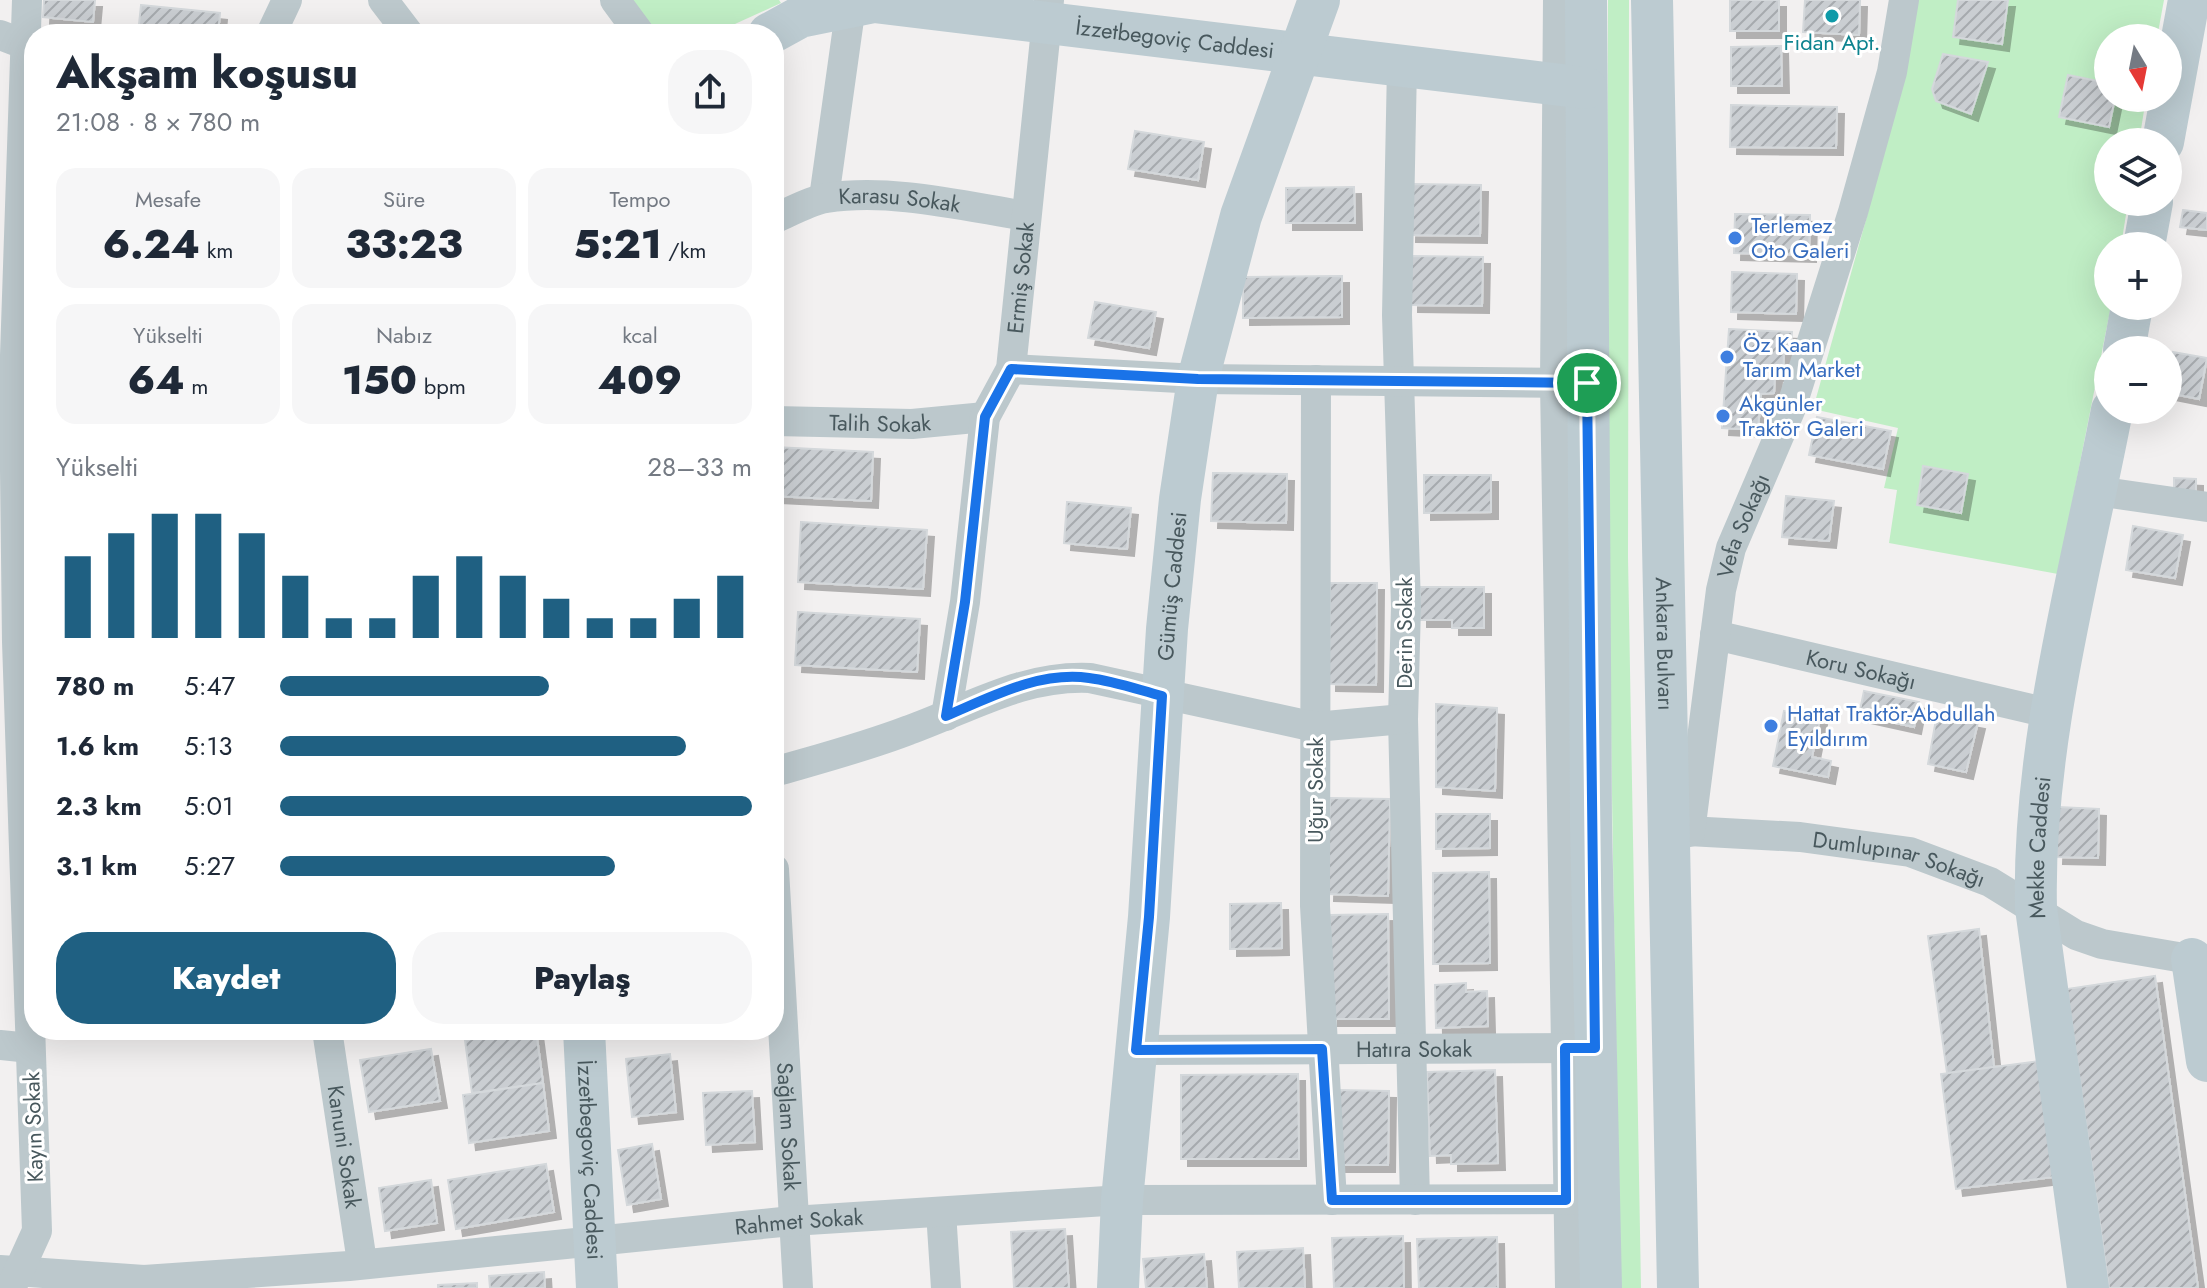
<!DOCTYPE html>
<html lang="tr">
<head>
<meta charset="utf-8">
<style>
	:root { --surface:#fff; --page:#f6f6f7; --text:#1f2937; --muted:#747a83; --accent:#1f6082 }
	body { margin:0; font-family:Jost,sans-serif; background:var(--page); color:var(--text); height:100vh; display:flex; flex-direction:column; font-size:30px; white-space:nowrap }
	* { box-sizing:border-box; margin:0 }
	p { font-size:26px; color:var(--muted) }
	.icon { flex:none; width:44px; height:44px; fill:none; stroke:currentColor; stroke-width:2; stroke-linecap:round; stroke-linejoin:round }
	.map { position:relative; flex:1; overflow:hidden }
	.side { position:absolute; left:24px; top:24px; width:760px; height:1016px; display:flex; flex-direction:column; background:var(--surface); border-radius:32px; box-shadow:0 8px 32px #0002 }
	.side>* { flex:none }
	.needle { width:52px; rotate:170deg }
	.tools { position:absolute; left:2094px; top:24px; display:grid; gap:16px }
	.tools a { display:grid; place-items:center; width:88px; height:88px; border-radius:50%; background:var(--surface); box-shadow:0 8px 32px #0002; font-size:40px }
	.pin { position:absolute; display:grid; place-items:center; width:68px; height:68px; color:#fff; margin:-34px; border:4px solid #fff; border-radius:50%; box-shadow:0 2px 8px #0007 }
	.round { display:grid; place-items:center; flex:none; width:84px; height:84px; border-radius:32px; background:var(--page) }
	.headline { display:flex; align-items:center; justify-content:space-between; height:136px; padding:0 32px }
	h1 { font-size:44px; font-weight:800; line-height:60px }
	.figures { display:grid; grid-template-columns:repeat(3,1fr); gap:12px; height:136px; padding:8px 32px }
	.figures div { display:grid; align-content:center; border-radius:20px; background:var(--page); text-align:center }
	.figures b { font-size:40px; font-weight:800 }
	.figures small { font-size:22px; font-weight:400 }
	.figures p { font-size:22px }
	.chart { height:224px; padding:16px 32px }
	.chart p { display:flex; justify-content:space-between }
	.chart svg { width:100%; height:144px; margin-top:8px; stroke:var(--accent); stroke-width:6 }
	.cta { display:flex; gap:16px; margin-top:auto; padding:16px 32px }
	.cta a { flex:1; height:92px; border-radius:32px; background:var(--accent); color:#fff; font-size:32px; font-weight:800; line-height:92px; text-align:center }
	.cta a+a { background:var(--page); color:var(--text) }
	ul { padding:0 32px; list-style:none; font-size:26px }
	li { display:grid; grid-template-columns:128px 96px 1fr; align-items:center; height:60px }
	li i { height:20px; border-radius:10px; background:var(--accent) }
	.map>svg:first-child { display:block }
</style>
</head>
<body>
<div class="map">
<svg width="2207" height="1288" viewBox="0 0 2207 1288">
	<defs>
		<pattern id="building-hatch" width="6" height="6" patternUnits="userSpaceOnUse" patternTransform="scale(2)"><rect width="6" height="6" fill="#caced2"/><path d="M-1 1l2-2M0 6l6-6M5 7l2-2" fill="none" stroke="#a6aaae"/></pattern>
		<filter id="shadow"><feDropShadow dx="7" dy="7" stdDeviation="0" flood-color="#0004"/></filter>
	</defs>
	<rect width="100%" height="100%" fill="#f2f0f0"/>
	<!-- green -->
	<g fill="#c0eec5">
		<path d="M629,0H779L781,3L713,34H652Z"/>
		<path d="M1608,0H1629L1628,557L1641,1288H1621C1612,859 1605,429 1608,0Z"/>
		<path d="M1918,0H2164L2157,38H2108V98H2146L2139,142H2108V202H2128L2121,246H2108L2111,306L2058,574L1889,543L1897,490L1884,488L1898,428L1813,409L1867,216Z"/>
	</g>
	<!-- building -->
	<g fill="url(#building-hatch)" stroke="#d4d8db" stroke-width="2" filter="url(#shadow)">
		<path d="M44,0H95L93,22L43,17Z"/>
		<rect x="1730" y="0" width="49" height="31"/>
		<path d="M1805,0H1860L1859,35L1803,32Z"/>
		<path d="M1958,0H2008L2002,44L1953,37Z"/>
		<path d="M141,5L220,13L218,34H138Z"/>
		<path d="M1781,46L1782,86H1731V47Z"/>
		<path d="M1943,54L1988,62L1971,114L1936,101L1932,89Z"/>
		<path d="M2068,75L2108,83V98H2115L2109,127L2059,117Z"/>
		<path d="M1731,105L1837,107L1836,148L1730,147Z"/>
		<path d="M1135,131L1204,142L1198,180L1128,169Z"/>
		<path d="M1410,184L1481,185L1480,236L1409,235Z"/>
		<path d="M1354,187L1355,223H1286V188Z"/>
		<path d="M2183,210L2207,213V230L2180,227Z"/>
		<path d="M1735,214L1810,215L1809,255L1734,253Z"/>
		<path d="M1411,256L1483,257L1482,306L1411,305Z"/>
		<path d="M1732,272L1797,274L1796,314L1731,312Z"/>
		<path d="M1342,276V317L1243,318V277Z"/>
		<path d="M1095,302L1156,312L1149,348L1088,338Z"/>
		<path d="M1729,329L1792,332L1790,354H1784L1783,374H1775L1774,393L1761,394L1758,430L1722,428Z"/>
		<path d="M2173,352L2207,358L2199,399L2168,393Z"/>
		<path d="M1817,417L1891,431L1883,469L1809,455Z"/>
		<path d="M774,447L873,452L871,501L774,496Z"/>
		<path d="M1923,466L1968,474L1961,513L1917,505Z"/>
		<path d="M1213,473L1287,474L1286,523L1211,521Z"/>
		<path d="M1424,475H1491V512L1424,513Z"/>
		<path d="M2174,478L2196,479V495L2174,494Z"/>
		<path d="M1786,496L1834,501L1829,541L1782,537Z"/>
		<path d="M1067,502L1131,508L1127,549L1064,543Z"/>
		<path d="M801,522L927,530L923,589L798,582Z"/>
		<path d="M2133,526L2183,535L2175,578L2126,570Z"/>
		<path d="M1330,583H1377L1376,685L1329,684Z"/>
		<path d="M1420,587H1484V628H1452V620H1420Z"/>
		<path d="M798,612L920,619L917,672L795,665Z"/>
		<path d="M1864,691L1919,702L1914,727L1859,715Z"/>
		<path d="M1436,704L1497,708L1495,791L1436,787Z"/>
		<path d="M1784,711L1820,718L1812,757L1831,761L1828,777L1773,766Z"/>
		<path d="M1937,714L1978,722L1966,772L1928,764Z"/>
		<path d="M1330,798L1390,799L1388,896L1327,894Z"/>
		<path d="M2058,807L2099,809L2098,858L2056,857Z"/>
		<path d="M1436,814H1490V848L1436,849Z"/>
		<path d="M1489,872L1490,963L1433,964V873Z"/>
		<path d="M1281,903L1282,948L1230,949V904Z"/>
		<path d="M1388,914L1389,1019H1331L1330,915Z"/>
		<path d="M1979,929L1994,1067L1947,1073L1928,936Z"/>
		<path d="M2155,976L2198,1288H2109L2067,989Z"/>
		<path d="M1466,983V992L1487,991L1488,1026L1436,1028L1435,985Z"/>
		<path d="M536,1030L543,1083L472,1093L465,1040Z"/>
		<path d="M431,1049L440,1101L369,1112L360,1060Z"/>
		<path d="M670,1054L676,1112L632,1117L626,1059Z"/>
		<path d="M2039,1061L2054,1177L1956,1189L1941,1074Z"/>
		<path d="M1495,1070L1498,1163L1451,1164V1155L1430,1156L1427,1072Z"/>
		<path d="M1298,1074L1299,1159H1181V1075Z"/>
		<path d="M543,1083L549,1131L469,1143L463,1095Z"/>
		<path d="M1337,1090L1389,1091L1388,1165H1336Z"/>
		<path d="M752,1091L755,1142L706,1145L703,1093Z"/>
		<path d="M652,1144L661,1199L627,1205L618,1150Z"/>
		<path d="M546,1164L554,1212L456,1229L448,1180Z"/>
		<path d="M431,1180L437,1223L385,1231L379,1188Z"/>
		<path d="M1065,1229L1069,1288H1014L1011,1232Z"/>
		<path d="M1403,1236L1404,1288H1334L1332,1238Z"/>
		<path d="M1497,1237L1498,1288H1419L1417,1239Z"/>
		<path d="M1303,1248L1305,1288H1239L1237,1252Z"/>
		<path d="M1204,1254L1207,1288H1146L1143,1259Z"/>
		<path d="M544,1272L545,1288H490L489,1276Z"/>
		<path d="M477,1283V1288H438V1285Z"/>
	</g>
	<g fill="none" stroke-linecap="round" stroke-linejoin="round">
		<!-- street -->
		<g stroke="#bcc8cc" stroke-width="30">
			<path d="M383,0L409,34"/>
			<path d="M615,0L640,34"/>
			<path d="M1558,0L1555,383L1570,1288"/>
			<path d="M271,34L287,0"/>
			<path d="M0,35L34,48"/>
			<path d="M1402,66L1397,315L1406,606L1403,719L1415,1200"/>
			<path d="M824,198L851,5"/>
			<path id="s1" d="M774,219C790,212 809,201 826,198C891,188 963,206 1026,216"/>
			<path d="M1011,369L1198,379L1573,383"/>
			<path d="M1316,380L1315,906L1332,1200"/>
			<path id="s2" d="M774,421L912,424L985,417"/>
			<path d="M2097,491L2207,507"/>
			<path id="s3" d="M1715,635L2053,714"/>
			<path id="s4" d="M946,716L965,602L985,417L1011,369L1049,0"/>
			<path d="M774,772C819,759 865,747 909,730C970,708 1023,675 1090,678L1315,727L1403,719"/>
			<path id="s5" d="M1670,830L1800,837L1910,852L1990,882L2076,935L2102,944L2207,962"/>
			<path id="s6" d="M1690,832L1721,590L1731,548L1791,408L1853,212L1892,72L1904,0"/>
			<path id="s7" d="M774,869L798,1288"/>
			<path id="s8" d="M327,1030L362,1262"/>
			<path d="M0,1045L30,1048"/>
			<path id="s9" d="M1136,1050L1585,1048"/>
			<path d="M941,1212L946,1288"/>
			<path id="s10" d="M0,1270L144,1280L349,1266L792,1221L1122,1200L1599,1199"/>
			<path d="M12,1286L37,1231L17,642L14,385L27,0"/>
		</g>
		<!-- secondary -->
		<g stroke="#bccbd1" stroke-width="42">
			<path d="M1586,0L1591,824L1601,1288"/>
			<path id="s11" d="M1652,0L1678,1288"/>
			<path id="s12" d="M769,34L800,17L874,2L1586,88"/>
			<path d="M2163,142L2189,0"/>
			<path d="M2144,246L2152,202"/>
			<path d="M2124,350L2132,306"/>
			<path d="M2192,959L2207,1061"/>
			<path id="s13" d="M584,1030L597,1288"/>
			<path id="s14" d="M1118,1288L1122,1200L1149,917L1167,629L1180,499L1198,379L1241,216L1319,0"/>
			<path id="s15" d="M2088,1288L2036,908C2032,744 2081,572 2112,410"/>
		</g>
	</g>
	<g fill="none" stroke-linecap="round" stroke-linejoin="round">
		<defs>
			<path id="route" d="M1011,369L1198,379L1587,383L1595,1048H1565L1566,1200H1332L1322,1049L1136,1050L1149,917L1162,696C1139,690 1114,681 1089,678C1039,671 991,697 946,716L965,602L985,417Z"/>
		</defs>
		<!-- route casing -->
		<use href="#route" stroke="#fff" stroke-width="16"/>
		<!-- route -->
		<use href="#route" stroke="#1a73e8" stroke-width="10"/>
	</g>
	<!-- markers -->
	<circle fill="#0f9aa8" stroke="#fff" stroke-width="3" cx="1832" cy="16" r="8"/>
	<g fill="#3f7fe0" stroke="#fff" stroke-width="3">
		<circle cx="1735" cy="238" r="8"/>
		<circle cx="1727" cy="357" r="8"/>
		<circle cx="1723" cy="416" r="8"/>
		<circle cx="1771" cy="726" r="8"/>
	</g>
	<g text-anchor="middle" stroke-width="6" stroke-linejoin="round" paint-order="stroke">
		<!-- street labels -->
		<g font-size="22" fill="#48585d" stroke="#fff">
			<text dy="8" stroke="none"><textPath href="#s12" startOffset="414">İzzetbegoviç Caddesi</textPath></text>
			<text dy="8" stroke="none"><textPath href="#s1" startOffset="130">Karasu Sokak</textPath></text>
			<text dy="8" stroke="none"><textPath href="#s4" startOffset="448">Ermiş Sokak</textPath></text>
			<text dy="8" stroke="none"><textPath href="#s2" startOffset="106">Talih Sokak</textPath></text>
			<text dy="8" stroke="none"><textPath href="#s6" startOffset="312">Vefa Sokağı</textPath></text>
			<text dy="8" stroke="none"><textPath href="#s14" startOffset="704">Gümüş Caddesi</textPath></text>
			<text transform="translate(1404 633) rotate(-90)" y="8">Derin Sokak</text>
			<text dy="8" stroke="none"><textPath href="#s11" startOffset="644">Ankara Bulvarı</textPath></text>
			<text dy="8" stroke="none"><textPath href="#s3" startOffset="150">Koru Sokağı</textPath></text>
			<text transform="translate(1315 790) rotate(-90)" y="8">Uğur Sokak</text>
			<text dy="8" stroke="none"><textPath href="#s15" startOffset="444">Mekke Caddesi</textPath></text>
			<text dy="8" stroke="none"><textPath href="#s5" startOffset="232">Dumlupınar Sokağı</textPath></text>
			<text dy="8" stroke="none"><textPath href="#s9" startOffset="278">Hatıra Sokak</textPath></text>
			<text transform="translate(33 1127) rotate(-92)" y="8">Kayın Sokak</text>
			<text dy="8" stroke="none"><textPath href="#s7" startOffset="258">Sağlam Sokak</textPath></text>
			<text dy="8" stroke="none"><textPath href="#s8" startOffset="118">Kanuni Sokak</textPath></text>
			<text dy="8" stroke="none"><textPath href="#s13" startOffset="130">İzzetbegoviç Caddesi</textPath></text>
			<text dy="8" stroke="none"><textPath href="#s10" startOffset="802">Rahmet Sokak</textPath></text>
		</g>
		<!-- culture labels -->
		<g font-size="22" fill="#0d838f" stroke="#fff">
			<text x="1832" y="50">Fidan Apt.</text>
		</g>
		<!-- shop labels -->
		<g font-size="22" fill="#366cbe" stroke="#fff" text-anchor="start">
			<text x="1751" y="233">Terlemez<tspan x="1751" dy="25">Oto Galeri</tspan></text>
			<text x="1743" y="352">Öz Kaan<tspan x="1743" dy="25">Tarım Market</tspan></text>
			<text x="1739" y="411">Akgünler<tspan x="1739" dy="25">Traktör Galeri</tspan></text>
			<text x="1787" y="721">Hattat Traktör-Abdullah<tspan x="1787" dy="25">Eyıldırım</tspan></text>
		</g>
	</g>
</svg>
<div class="tools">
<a><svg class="needle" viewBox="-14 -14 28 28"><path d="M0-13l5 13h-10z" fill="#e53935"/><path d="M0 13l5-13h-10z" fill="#747a83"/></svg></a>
<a><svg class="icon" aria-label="layers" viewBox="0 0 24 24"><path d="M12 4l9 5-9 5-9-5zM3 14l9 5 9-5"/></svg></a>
<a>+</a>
<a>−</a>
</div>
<div class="pin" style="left:1587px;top:383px;background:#1e9e55"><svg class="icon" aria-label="arrive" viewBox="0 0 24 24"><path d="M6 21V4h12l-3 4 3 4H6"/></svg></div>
<section class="side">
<div class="headline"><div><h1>Akşam koşusu</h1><p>21:08 · 8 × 780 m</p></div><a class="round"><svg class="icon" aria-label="share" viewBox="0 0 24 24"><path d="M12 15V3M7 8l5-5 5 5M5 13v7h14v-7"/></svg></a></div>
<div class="figures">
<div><p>Mesafe</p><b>6.24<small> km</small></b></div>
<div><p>Süre</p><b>33:23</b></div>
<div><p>Tempo</p><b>5:21<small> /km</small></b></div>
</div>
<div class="figures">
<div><p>Yükselti</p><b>64<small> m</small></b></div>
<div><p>Nabız</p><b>150<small> bpm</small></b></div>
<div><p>kcal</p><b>409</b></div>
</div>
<div class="chart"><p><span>Yükselti</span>28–33 m</p>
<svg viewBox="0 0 160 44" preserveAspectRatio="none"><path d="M5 44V19M15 44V12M25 44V6M35 44V6M45 44V12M55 44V25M65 44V38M75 44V38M85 44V25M95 44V19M105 44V25M115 44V32M125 44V38M135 44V38M145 44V32M155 44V25"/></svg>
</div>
<ul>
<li><b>780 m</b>5:47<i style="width:57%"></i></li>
<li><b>1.6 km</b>5:13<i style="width:86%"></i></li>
<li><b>2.3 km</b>5:01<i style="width:100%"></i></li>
<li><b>3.1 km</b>5:27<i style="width:71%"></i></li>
</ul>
<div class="cta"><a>Kaydet</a><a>Paylaş</a></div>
</section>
</div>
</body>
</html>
